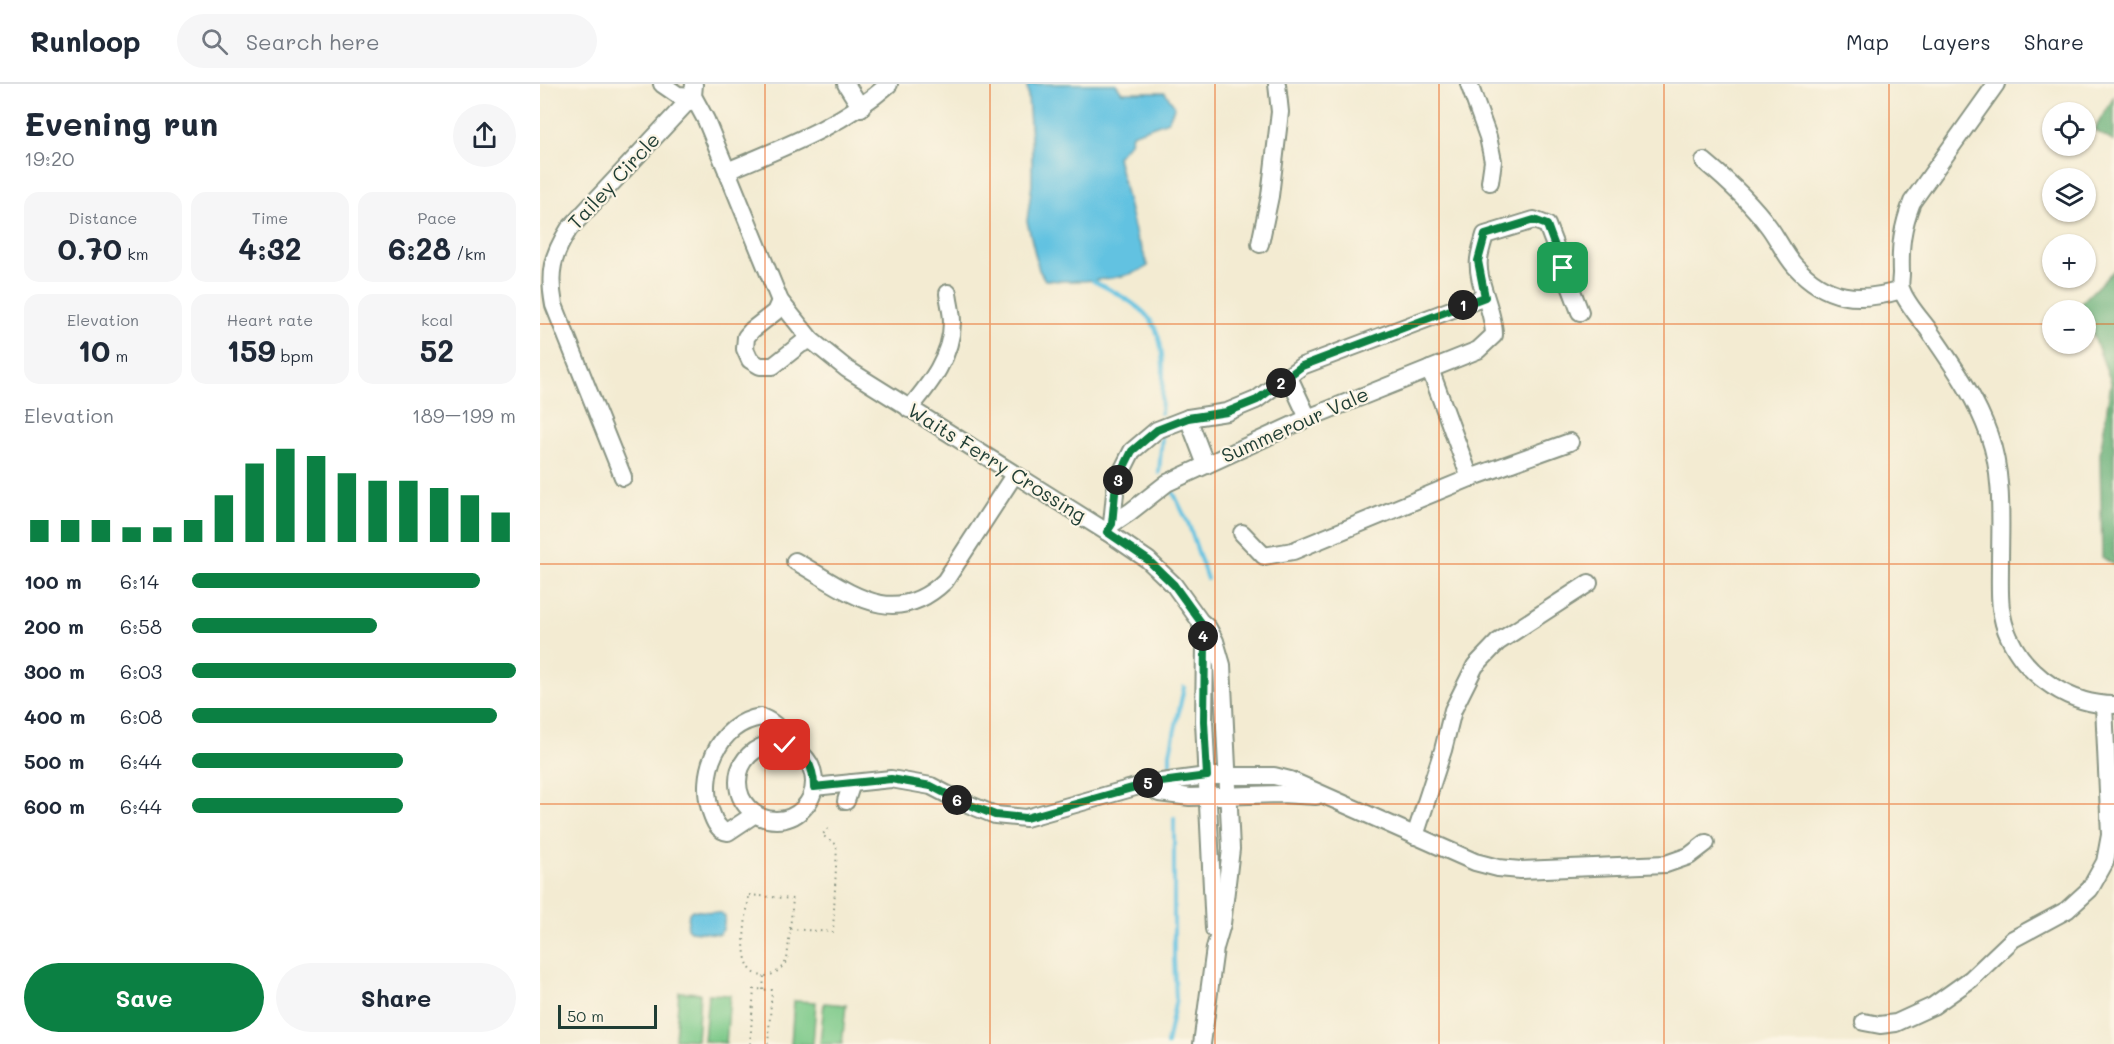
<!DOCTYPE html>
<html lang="en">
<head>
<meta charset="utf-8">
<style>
	:root { --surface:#fff; --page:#f6f6f7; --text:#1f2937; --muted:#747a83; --line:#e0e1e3; --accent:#0b8043 }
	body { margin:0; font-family:Mali,sans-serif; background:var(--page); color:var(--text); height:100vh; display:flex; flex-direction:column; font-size:22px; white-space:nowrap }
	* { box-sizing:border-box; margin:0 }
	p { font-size:20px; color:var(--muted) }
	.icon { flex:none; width:33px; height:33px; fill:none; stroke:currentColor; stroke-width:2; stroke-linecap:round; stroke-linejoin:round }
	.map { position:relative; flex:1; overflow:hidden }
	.sheet { display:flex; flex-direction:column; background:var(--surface); width:540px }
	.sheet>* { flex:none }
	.buttons { position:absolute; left:1502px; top:18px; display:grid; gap:12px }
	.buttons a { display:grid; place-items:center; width:54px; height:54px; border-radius:50%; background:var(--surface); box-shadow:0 2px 4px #0004; font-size:30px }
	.scale { position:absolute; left:18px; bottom:15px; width:99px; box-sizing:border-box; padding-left:6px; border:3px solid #1f3d34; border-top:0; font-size:16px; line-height:21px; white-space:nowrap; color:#1f3d34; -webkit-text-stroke:4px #fcf5e5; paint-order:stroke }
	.pin { position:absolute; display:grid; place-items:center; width:51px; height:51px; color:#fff; margin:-26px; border-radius:12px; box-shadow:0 3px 9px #0006 }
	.km { position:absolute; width:30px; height:30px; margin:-15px; border-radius:50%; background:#222; color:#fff; font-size:16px; line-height:30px; text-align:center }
	.round { display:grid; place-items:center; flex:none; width:63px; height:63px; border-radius:32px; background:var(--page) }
	.summary { display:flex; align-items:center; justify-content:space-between; height:102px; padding:0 24px }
	h1 { font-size:33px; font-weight:700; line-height:45px }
	.figures { display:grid; grid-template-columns:repeat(3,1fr); gap:9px; height:102px; padding:6px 24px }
	.figures div { display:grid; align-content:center; border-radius:15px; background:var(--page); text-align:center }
	.figures b { font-size:30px; font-weight:700 }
	.figures small { font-size:16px; font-weight:400 }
	.figures p { font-size:16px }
	.chart { height:168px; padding:12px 24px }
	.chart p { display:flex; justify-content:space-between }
	.chart svg { width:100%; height:108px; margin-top:6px; stroke:var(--accent); stroke-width:6 }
	.cta { display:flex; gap:12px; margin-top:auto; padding:12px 24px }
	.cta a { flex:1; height:69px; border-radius:36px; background:var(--accent); color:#fff; font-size:24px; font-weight:700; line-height:69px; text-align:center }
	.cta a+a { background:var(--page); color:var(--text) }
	ul { padding:0 24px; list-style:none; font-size:20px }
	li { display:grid; grid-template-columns:96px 72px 1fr; align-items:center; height:45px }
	li i { height:15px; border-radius:8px; background:var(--accent) }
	header { display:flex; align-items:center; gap:36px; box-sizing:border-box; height:84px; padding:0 30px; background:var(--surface); border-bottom:2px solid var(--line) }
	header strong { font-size:28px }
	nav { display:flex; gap:33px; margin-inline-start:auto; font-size:21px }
	.search { width:420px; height:54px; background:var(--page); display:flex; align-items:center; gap:15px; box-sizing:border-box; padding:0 21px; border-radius:33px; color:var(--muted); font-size:22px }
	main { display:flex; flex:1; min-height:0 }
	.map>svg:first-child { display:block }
</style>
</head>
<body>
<header>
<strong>Runloop</strong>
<div class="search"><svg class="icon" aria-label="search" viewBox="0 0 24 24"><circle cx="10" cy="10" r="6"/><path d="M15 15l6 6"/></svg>Search here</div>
<nav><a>Map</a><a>Layers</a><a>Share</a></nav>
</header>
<main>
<section class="sheet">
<div class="summary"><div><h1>Evening run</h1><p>19:20</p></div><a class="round"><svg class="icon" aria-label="share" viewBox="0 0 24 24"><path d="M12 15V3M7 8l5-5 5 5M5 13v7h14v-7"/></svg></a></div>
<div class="figures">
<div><p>Distance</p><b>0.70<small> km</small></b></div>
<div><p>Time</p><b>4:32</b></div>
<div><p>Pace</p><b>6:28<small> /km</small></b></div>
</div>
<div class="figures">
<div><p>Elevation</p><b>10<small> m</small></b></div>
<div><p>Heart rate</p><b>159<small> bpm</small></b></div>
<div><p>kcal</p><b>52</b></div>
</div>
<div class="chart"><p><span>Elevation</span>189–199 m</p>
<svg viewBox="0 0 160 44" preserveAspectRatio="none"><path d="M5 44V35M15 44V35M25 44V35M35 44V38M45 44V38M55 44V35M65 44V25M75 44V12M85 44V6M95 44V9M105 44V16M115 44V19M125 44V19M135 44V22M145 44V25M155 44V32"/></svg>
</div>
<ul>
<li><b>100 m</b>6:14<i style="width:89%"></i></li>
<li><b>200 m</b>6:58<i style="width:57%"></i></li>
<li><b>300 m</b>6:03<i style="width:100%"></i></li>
<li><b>400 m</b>6:08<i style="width:94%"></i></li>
<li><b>500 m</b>6:44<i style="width:65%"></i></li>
<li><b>600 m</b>6:44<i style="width:65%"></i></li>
</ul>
<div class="cta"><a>Save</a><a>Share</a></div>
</section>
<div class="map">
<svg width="1574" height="960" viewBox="0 0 1574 960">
	<rect width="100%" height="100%" fill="#fcf5e5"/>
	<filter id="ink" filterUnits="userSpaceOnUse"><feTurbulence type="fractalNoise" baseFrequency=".0167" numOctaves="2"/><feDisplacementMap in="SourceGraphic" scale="12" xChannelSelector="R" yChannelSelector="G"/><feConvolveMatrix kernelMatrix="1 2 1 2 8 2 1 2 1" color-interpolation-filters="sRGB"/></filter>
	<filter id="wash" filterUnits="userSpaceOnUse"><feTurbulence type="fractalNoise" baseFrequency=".008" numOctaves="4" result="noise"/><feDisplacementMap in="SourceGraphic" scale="24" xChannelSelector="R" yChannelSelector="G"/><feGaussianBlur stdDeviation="1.35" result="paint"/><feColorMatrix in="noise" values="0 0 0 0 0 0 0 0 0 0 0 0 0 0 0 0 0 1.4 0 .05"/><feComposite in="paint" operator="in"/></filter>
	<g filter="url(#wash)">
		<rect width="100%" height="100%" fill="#f3ebd2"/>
		<!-- green -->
		<g fill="#7bc989" stroke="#4d835e" stroke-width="1.5">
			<path d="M139,908L160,909L157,956L135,955Z"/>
			<path d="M168,910L190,911L186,959L164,957Z"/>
			<path d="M254,917L276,918L273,960H251Z"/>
			<path d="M284,919L306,921L302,960H280Z"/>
		</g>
		<!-- forest -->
		<g fill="#64ad75" stroke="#427554" stroke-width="1.5">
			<path d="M1574,13V58L1554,46Z"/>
			<path d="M1574,186V481L1562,473L1560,370L1571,298L1541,219Z"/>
		</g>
		<!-- water -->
		<g fill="#62c2e1" stroke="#40808a" stroke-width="1.5">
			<path d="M487,0H576L582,8H625L635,22L628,37L592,50L590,58L577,73L597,156L601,162L608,182C584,198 534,198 505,196L499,186L487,137L492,100V67Z"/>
			<path d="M152,826L181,829L185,832L183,846L179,850L150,847L147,844L149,829Z"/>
		</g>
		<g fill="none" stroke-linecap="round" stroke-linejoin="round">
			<!-- stream -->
			<g stroke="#62c2e1" stroke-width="4">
				<path d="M553,197C568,204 598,220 608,233C628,256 623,301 621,329"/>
				<path d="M619,389L622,352"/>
				<path d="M633,408L649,441L667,495"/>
				<path d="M630,681V669L644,603"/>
				<path d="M627,960L636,915L634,875V734"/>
			</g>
		</g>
	</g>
	<g filter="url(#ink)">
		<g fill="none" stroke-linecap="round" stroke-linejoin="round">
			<defs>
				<g id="minor">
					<path d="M122,0L138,11L153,12"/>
					<path d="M154,0L153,12L166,36L187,87L240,217L271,256L307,285L567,448L608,476L634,501L660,537L668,544L675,557L682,581L691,765L682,840L675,864L662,960"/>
					<path d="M306,0L321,24"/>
					<path d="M929,0L948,53L953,77L950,98"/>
					<path d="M1456,0L1372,118C1362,144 1360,162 1361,189C1361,195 1359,202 1362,207C1367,220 1379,233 1388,245C1411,279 1435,311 1449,351C1464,393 1460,438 1460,482C1460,506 1458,530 1469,553C1487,593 1531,621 1574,621"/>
					<path d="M1164,77C1188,97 1211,118 1229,143C1238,155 1245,171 1255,182C1286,216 1319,219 1361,206"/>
					<path d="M187,87C244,63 303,41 349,0"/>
					<path d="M720,160L730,112L740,28L737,0"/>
					<path d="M240,217L235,228L212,246L206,253L205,265L210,276L220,282H233L261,260L271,256"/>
					<path d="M890,285L930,394L1030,358"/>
					<path d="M749,293L768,334"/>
					<path d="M369,325C390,300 412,272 412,238C412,228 409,219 408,209"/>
					<path d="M648,334L666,381"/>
					<path d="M83,393L14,221C8,189 12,172 29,145L153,12"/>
					<path d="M572,440L576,399L592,367L617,346L648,334L687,328L716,316L762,282L945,213"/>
					<path d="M567,448L572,440L590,428L627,399L768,334L938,266L954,251C954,226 936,198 939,175C940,167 943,158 945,151L994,136L1007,141L1040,228"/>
					<path d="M702,449L724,472L753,467L930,394"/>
					<path d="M255,477C307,506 352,548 405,497L474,391"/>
					<path d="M661,541L665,559L664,637L674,845"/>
					<circle cx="236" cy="698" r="38"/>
					<path d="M606,700L619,709L650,713L741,710L776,712"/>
					<path d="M274,703L351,695L391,702L418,716L455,731L486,734L606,700L667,692H734L750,696L935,778L958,784L981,786L1126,780L1149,772L1166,759"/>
					<path d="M306,717L312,699"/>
					<path d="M215,730L188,748C178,747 174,737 171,728C158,691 177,640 221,633C234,638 243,647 245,661"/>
					<path d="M875,752L903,666L913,626L935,582L958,558L1049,499"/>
					<path d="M1324,938L1340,941L1356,939L1393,922L1431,895L1473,855L1527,826L1550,805L1565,778L1570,751L1564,621"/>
				</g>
			</defs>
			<!-- minor casing -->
			<use href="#minor" stroke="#899483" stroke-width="20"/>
			<!-- path -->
			<g stroke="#899483" stroke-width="2" stroke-dasharray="1.5 4.5" stroke-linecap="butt">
				<path d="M209,811L253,815L247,876C242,884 235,892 224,892C193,890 207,832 209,811Z"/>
				<path d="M250,845L293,848L297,761L282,751L288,745"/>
				<path d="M223,906L224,892"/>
				<path d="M210,960L214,905L232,906L228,960"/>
			</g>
			<!-- minor -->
			<use href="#minor" stroke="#fff" stroke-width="16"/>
		</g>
	</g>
	<g fill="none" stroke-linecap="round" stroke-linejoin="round" filter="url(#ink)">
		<defs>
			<path id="route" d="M245,661C265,666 274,683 274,703L351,695L391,702L418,716L455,731L486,734L606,700L667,692L664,637L665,559L660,537L634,501L608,476L567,448L572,440L576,399L592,367L617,346L648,334L687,328L717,316L762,282L945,213L938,177L945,151L994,136L1007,141L1023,184"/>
		</defs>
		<!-- route casing -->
		<use href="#route" stroke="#fff" stroke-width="12"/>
		<!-- route -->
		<use href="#route" stroke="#0b8043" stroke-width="8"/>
	</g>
	<!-- grid -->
	<path fill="none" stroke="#e8590c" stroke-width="1.5" stroke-opacity="0.55" d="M225,0V960M450,0V960M675,0V960M899,0V960M1124,0V960M1349,0V960M0,240H1512M1545,240H1574M0,480H1574M0,720H1574"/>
	<g text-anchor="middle" stroke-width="4.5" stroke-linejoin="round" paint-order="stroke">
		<!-- street labels -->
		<g font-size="20" fill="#1f3d34" stroke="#fcf5e5">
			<text transform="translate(74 97) rotate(-47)" y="7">Tailey Circle</text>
			<text transform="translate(755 341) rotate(-24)" y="7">Summerour Vale</text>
			<text transform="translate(457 379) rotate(32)" y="7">Waits Ferry Crossing</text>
		</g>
	</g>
</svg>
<div class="buttons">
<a><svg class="icon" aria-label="locate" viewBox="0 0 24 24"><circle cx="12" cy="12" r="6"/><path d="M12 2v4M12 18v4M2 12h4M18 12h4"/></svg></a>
<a><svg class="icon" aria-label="layers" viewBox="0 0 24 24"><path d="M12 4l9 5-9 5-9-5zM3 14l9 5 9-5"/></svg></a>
<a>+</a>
<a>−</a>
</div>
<div class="scale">50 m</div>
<div class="pin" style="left:1023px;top:184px;background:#1e9e55"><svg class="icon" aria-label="arrive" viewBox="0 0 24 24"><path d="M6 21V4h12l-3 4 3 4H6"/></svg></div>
<div class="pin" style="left:245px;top:661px;background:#d93025"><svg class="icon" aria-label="check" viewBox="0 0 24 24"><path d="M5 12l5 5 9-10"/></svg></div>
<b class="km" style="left:923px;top:221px">1</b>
<b class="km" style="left:741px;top:299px">2</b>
<b class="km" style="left:578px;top:396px">3</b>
<b class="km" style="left:663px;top:552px">4</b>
<b class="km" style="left:608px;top:699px">5</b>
<b class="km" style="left:417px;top:716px">6</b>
</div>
</main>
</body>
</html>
